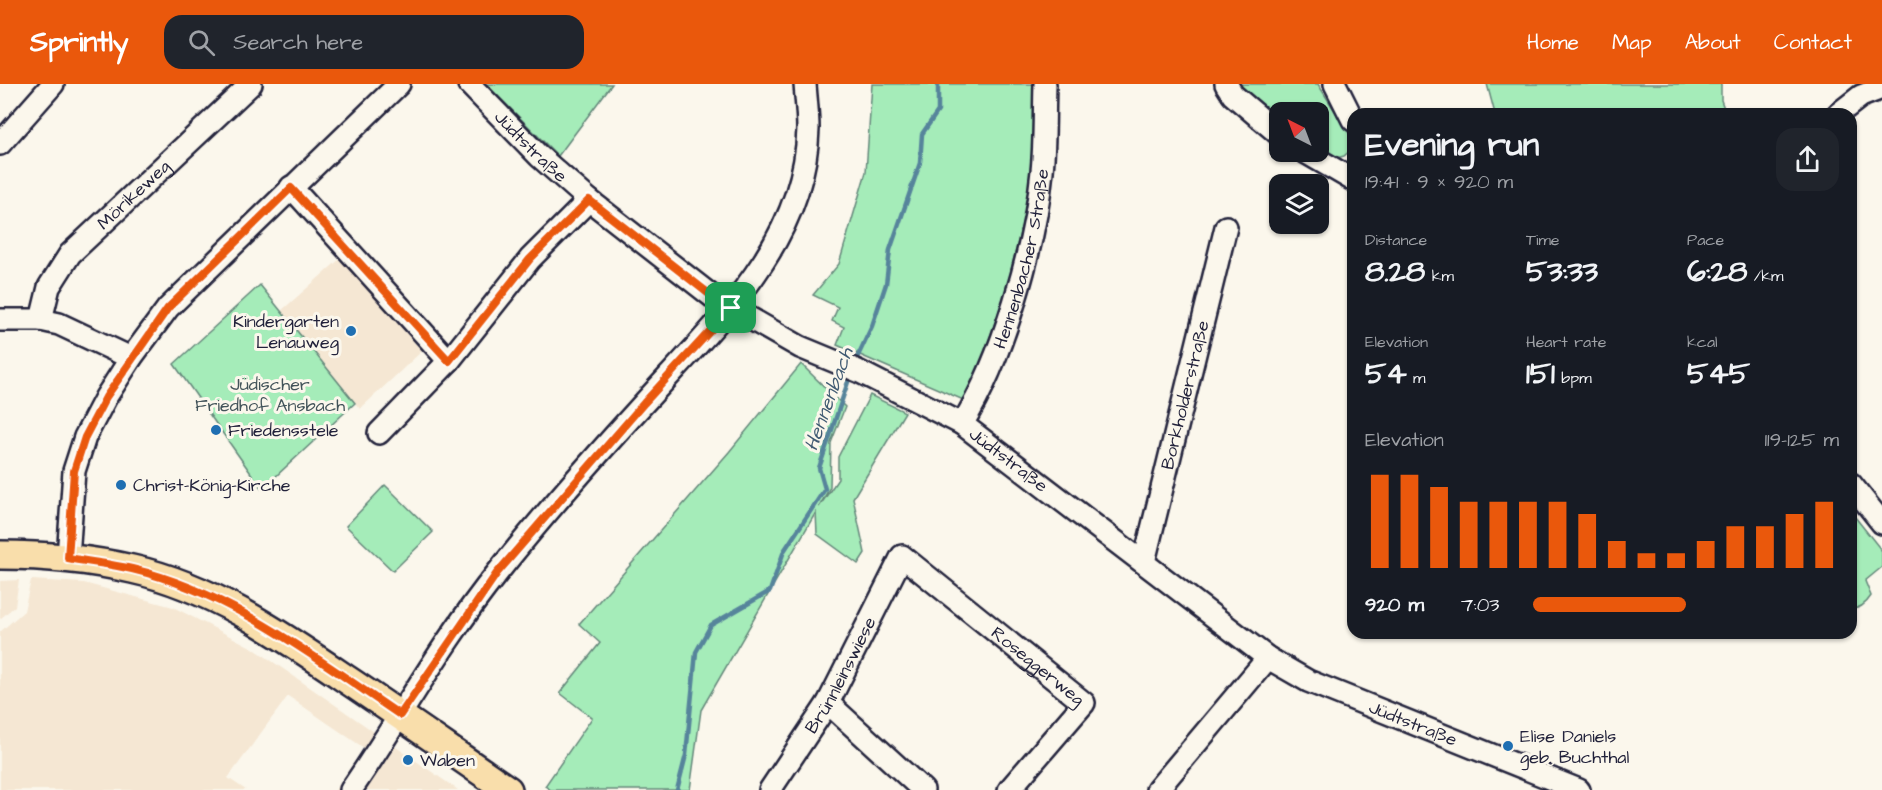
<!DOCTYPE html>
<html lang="en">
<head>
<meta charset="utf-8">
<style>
	:root { --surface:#171b24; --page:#20242c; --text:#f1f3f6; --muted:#9ea1a6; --accent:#ea580c }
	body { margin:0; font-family:"Architects Daughter",sans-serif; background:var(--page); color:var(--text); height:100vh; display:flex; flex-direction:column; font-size:22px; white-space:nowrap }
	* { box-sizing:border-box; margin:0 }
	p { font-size:20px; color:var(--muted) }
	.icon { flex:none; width:33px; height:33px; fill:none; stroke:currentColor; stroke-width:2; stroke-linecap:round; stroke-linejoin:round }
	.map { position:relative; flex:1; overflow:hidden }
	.sheet { position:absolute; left:1347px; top:24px; width:510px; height:531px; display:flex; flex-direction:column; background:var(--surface); border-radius:18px; box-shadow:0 2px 4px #0004 }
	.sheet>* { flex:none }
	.needle { width:39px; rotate:318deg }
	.buttons { position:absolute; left:1269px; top:18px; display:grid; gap:12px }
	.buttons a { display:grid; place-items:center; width:60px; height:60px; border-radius:12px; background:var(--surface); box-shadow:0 2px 4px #0004; font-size:30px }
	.pin { position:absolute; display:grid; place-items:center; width:51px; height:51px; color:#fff; margin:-26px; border-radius:12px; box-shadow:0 3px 9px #0006 }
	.round { display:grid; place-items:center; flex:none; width:63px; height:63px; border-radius:18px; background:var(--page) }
	.summary { display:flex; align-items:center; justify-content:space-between; height:102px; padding:0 18px }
	h1 { font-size:33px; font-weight:700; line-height:45px }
	.figures { display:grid; grid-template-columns:repeat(3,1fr); gap:9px; height:102px; padding:6px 18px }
	.figures div { display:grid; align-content:center }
	.figures b { font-size:30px; font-weight:700 }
	.figures small { font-size:16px; font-weight:400 }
	.figures p { font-size:16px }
	.chart { height:168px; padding:12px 18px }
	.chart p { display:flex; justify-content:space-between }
	.chart svg { width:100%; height:108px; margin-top:6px; stroke:var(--accent); stroke-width:6 }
	ul { padding:0 18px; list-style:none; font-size:20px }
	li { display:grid; grid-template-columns:96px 72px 1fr; align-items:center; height:45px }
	li i { height:15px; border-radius:8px; background:var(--accent) }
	header { display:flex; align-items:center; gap:36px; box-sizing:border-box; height:84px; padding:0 30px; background:var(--accent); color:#fff }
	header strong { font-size:28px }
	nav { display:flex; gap:33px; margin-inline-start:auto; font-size:21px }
	.search { width:420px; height:54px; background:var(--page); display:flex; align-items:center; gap:15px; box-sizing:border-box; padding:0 21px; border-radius:18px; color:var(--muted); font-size:22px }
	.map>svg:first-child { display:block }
</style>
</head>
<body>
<header>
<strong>Sprintly</strong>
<div class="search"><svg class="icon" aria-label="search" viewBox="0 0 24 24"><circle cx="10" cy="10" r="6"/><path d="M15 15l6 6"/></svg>Search here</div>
<nav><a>Home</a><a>Map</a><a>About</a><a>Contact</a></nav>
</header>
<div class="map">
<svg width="1882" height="706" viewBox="0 0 1882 706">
	<rect width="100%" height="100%" fill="#fbf7ec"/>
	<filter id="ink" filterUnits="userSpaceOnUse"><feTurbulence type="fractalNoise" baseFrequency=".0167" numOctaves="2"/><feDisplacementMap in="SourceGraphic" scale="12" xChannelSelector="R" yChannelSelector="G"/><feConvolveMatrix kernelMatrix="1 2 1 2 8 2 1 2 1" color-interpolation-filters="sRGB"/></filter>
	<g filter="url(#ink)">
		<!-- built -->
		<g fill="#f5e7d3">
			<path d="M341,174L422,267L360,325L281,227Z"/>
			<path d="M19,496L15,522L0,535V497Z"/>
			<path d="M31,496L84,499L173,523L253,564L458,706H335L364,664L288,612L228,694L246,706H0V548L24,527Z"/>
		</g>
		<!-- green -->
		<g fill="#a5ecb9" stroke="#64877a" stroke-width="1.5">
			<path d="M486,0H612L558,72Z"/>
			<path d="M872,0H1039V69L1007,203L968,318L837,261L844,243L832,237L838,223L813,211L839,180L866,88Z"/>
			<path d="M1238,0H1318L1352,54V65L1344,72L1333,75L1319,65L1318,28H1280L1279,38L1261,25Z"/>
			<path d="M1487,0H1721V16L1726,30H1495Z"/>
			<path d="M260,201L355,319L262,405L174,280Z"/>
			<path d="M801,280L845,323L831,359L830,403L819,423L838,395V373L870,311L905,328L853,414L865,469L858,480L817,450L816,428L701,626L690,706H551L545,702L592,634L560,609L600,559L579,540L729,368Z"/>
			<path d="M385,401L433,448L393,487L346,442Z"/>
			<path d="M1851,428L1882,467V483L1865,497L1871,512C1866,520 1860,525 1851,525Z"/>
		</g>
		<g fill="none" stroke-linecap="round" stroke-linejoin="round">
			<!-- stream -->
			<g stroke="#57849b" stroke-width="4.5">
				<path d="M855,278L872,242L886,200L890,166L920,79L922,50L938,27V0"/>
				<path d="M677,706L686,671L696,568L711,541L770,507L784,467L825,405L819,384L851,289"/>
			</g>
			<defs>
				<g id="minor">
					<path id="s1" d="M469,0L539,72L589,116L713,213L800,263L858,287L962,340L1268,574L1308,597L1579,706"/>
					<path d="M1226,0L1233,11L1280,51"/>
					<path d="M1335,0L1353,36"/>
					<path d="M1838,30L1861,12L1882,4"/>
					<path d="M0,60L53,0"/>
					<path d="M1305,68L1353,96"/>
					<path d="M291,103L449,277"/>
					<path d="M0,236H41L59,240L131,274"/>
					<path id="s2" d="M41,236L49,203L70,170L251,0"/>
					<path id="s3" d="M962,340C1002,277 1035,162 1042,87C1045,59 1044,29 1045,0"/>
					<path d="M379,349L449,277L530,175L589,116"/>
					<path d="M1851,400L1882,439"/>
					<path d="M68,474L74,387L85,353L106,313L131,274L168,224L399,0"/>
					<path id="s4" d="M1144,478L1226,143"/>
					<path d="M828,619L923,706"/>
					<path d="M351,706C401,633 443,556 498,488C544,430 594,374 644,319C714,241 805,160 808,45C808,30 806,15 805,0"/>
					<path id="s5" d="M770,706L828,619L902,472L1084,619L1009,706"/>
					<path d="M1157,706L1268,574"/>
				</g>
				<path id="major" d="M0,471C44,471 88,475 132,485C210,502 280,550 346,595C400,631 454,669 508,706"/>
			</defs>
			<!-- minor casing -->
			<use href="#minor" stroke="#22223b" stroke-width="26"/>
			<!-- major casing -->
			<use href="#major" stroke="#22223b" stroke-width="32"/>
			<!-- minor -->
			<use href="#minor" stroke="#fbf7ec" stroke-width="21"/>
			<!-- major -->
			<use href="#major" stroke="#f9deab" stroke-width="27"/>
		</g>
	</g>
	<g fill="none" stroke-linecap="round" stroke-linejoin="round" filter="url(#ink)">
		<defs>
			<path id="route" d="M291,104L449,277L530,175L589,116L713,213L731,224L644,319L497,489L400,631C317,575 231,508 132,485C111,480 89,478 68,474L74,387L85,353L106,313L168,224Z"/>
		</defs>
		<!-- route casing -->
		<use href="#route" stroke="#fff" stroke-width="12"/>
		<!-- route -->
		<use href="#route" stroke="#ea580c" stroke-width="8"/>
	</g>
	<!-- markers -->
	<g fill="#1f6fb2" stroke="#fbf7ec" stroke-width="2">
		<circle cx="351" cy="247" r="6"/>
		<circle cx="216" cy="346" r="6"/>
		<circle cx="121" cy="401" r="6"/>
		<circle cx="1508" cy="662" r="6"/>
		<circle cx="408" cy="676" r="6"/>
	</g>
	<g text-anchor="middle" stroke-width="6" stroke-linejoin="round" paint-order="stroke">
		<!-- street labels -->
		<g font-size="18" fill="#22223b" stroke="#fbf7ec">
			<text dy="6" stroke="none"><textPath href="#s1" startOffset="88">Jüdtstraße</textPath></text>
			<text dy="6" stroke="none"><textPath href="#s2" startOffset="160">Mörikeweg</textPath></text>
			<text dy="6" stroke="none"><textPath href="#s3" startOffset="177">Hennenbacher Straße</textPath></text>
			<text dy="6" stroke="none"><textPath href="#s4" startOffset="172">Borkholderstraße</textPath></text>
			<text dy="6" stroke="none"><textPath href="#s1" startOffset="663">Jüdtstraße</textPath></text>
			<text dy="6" stroke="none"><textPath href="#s5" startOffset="444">Roseggerweg</textPath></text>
			<text dy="6" stroke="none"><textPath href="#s5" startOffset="135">Brünnleinswiese</textPath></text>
			<text dy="6" stroke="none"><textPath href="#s1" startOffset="1149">Jüdtstraße</textPath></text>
		</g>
		<!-- poi labels -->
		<g font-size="18" fill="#22223b" stroke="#fbf7ec" text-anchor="start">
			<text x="339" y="243" text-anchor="end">Kindergarten<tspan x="339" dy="21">Lenauweg</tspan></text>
			<text x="228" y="352">Friedensstele</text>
			<text x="133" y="407">Christ-König-Kirche</text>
			<text x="1520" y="658">Elise Daniels<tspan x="1520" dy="21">geb. Buchthal</tspan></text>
			<text x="420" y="682">Waben</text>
		</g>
		<!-- park labels -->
		<g font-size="18" fill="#43545a" stroke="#fbf7ec">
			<text x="270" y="306">Jüdischer<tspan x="270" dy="21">Friedhof Ansbach</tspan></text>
		</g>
		<!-- water labels -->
		<g font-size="20" font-style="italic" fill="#415b73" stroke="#fbf7ec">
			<text transform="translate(828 315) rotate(-70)" y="7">Hennenbach</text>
		</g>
	</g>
</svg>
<div class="buttons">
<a><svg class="needle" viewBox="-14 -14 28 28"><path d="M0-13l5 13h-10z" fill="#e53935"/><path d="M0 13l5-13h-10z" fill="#9ea1a6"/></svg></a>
<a><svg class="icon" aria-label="layers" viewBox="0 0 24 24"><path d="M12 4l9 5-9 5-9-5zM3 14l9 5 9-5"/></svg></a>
</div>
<div class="pin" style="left:731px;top:224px;background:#1e9e55"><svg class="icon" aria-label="arrive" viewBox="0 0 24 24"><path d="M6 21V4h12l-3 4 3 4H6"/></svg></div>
<section class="sheet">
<div class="summary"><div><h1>Evening run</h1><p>19:41 · 9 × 920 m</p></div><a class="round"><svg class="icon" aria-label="share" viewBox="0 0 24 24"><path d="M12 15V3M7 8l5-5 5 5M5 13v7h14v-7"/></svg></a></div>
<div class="figures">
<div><p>Distance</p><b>8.28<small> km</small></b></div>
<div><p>Time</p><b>53:33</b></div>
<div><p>Pace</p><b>6:28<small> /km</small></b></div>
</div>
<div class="figures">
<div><p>Elevation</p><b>54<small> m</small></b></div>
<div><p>Heart rate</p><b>151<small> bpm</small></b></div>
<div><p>kcal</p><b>545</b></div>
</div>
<div class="chart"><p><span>Elevation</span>119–125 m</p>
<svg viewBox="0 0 160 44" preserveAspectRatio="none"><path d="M5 44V6M15 44V6M25 44V11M35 44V17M45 44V17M55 44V17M65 44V17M75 44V22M85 44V33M95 44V38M105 44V38M115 44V33M125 44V27M135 44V27M145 44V22M155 44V17"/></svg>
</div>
<ul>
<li><b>920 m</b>7:03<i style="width:50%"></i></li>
</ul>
</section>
</div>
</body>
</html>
